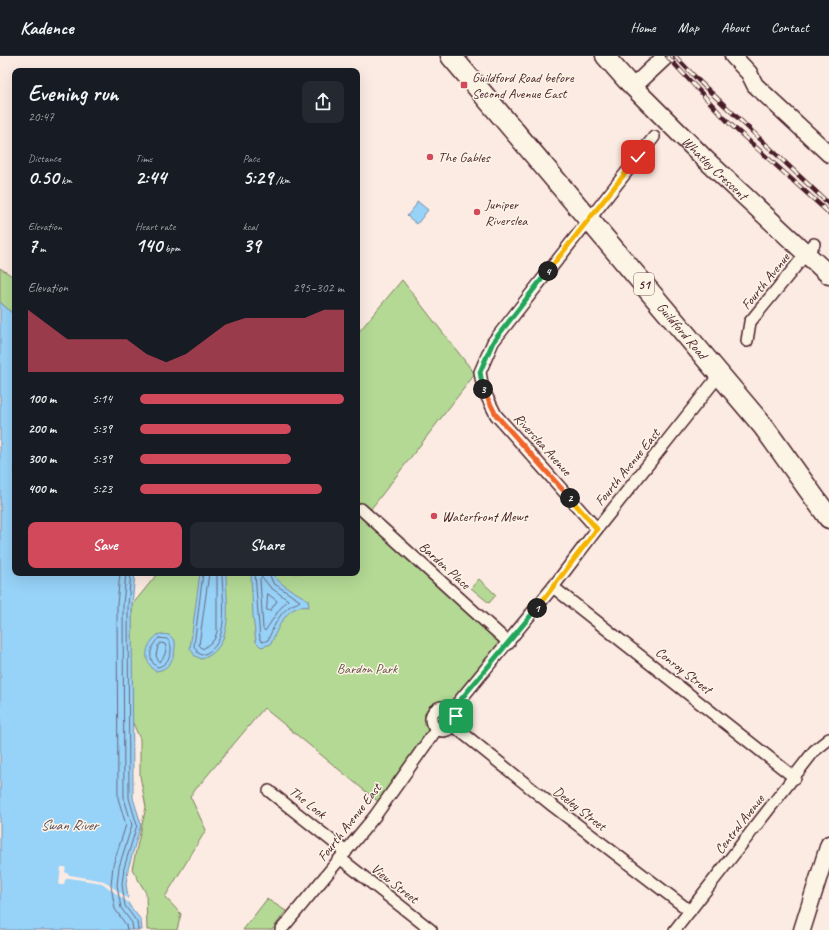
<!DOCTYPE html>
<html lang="en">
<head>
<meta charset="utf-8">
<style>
	:root { --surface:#171b24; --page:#242831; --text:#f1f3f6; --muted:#9ea1a6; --line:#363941; --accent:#d1495b }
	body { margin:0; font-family:Caveat,sans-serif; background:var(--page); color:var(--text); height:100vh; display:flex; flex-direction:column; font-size:15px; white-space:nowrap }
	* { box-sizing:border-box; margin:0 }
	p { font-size:13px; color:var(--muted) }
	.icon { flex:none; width:22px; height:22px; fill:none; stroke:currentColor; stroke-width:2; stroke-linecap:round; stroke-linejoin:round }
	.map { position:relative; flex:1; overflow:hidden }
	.panel { position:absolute; left:12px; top:12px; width:348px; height:508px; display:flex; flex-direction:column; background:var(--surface); border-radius:8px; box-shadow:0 4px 16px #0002 }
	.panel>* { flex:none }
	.pin { position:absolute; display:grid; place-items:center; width:34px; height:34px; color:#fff; margin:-17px; border-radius:8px; box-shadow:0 2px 6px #0006 }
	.km { position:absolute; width:20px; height:20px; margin:-10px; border-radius:50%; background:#222; color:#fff; font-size:11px; line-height:20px; text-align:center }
	.round { display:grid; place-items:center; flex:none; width:42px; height:42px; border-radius:8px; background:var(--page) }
	.head { display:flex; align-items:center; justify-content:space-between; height:68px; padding:0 16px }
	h1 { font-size:22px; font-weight:600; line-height:30px }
	.figures { display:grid; grid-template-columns:repeat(3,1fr); gap:6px; height:68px; padding:4px 16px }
	.figures div { display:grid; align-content:center }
	.figures b { font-size:20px; font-weight:600 }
	.figures small { font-size:11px; font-weight:400 }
	.figures p { font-size:11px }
	.chart { height:112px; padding:8px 16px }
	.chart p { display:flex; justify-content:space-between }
	.chart svg { width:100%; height:72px; margin-top:4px; fill:var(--accent); opacity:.7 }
	.cta { display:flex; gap:8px; margin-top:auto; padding:8px 16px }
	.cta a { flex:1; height:46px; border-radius:8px; background:var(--accent); color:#fff; font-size:16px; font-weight:600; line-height:46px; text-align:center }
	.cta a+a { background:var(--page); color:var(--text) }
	ul { padding:0 16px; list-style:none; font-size:13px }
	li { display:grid; grid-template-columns:64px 48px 1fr; align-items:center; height:30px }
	li i { height:10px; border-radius:5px; background:var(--accent) }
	header { display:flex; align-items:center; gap:24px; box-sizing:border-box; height:56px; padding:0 20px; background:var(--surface); border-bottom:1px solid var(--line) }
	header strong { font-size:19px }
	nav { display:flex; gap:22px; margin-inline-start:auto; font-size:14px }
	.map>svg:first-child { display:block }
</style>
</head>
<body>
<header>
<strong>Kadence</strong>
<nav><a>Home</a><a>Map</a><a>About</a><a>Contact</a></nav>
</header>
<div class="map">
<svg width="829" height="874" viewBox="0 0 829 874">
	<rect width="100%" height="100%" fill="#fcebe2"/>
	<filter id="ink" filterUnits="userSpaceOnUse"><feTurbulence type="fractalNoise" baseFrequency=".025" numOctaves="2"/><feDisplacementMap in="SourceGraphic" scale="8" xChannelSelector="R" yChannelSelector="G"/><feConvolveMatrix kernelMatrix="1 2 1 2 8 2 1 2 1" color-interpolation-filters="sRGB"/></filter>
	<g filter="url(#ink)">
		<!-- green -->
		<g fill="#b3d994" stroke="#7e7c60">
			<path d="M0,212L15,222V260L0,246Z"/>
			<path d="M402,224L475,318L367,458L507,589L381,748L264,652L190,740L206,774L165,841L181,858L177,874H147L146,837L132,813L146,751L140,720V683L131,663L132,549L158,517H357V278Z"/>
			<path d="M479,523L496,539L489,547L471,532Z"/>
			<path d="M267,843L286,855L272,874H243Z"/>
		</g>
		<!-- water -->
		<g fill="#97d2f8" stroke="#788aa6">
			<path d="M417,145L428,154L417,168L407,160L416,149Z"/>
			<path d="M0,246L15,260V517H135L132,549L133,742L141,768L128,813L126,828L129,849L141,864L142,874H0Z"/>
			<path d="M200,517H226C226,546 236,591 202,603L195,600L190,592Z"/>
			<path d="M251,517H272C281,531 295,535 308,544L309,551C287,547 278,571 271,588L261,591L256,586L253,560Z"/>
			<path d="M159,578L169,579L175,585C176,599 171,614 155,615C142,604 145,588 159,578Z"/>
		</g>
		<!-- pier -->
		<path fill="#fcebe2" d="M61,811H66L65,816L70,819L104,825L130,844L133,850L102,827L69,822L65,824L64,829H59Z"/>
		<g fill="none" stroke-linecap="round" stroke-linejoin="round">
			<!-- shore -->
			<g stroke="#69677d" stroke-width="1">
				<path d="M120,517L117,549L118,742L126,769L113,809L111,830L115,853L126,869L127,874"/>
				<path d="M126,517L123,549L124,742L132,769L119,811L117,829L121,852L132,867L133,874"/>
				<path d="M131,517L128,549L129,742L137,769L124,812L122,828L125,850L137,866L138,874"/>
				<path d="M203,517L194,590L198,597L202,599C232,590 222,541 222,517"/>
				<path d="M209,517L199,589L203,593L214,584L217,576V517"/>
				<path d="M255,517L260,584L263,586L268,584C273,572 278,559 289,551C292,548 297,548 300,545L273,527L269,517"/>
				<path d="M262,521L270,531L288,544L279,554L265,575L263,573L260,523Z"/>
				<path d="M268,538L277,545L270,555L267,554Z"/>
				<path d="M159,582L167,583C176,591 169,610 157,611C147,604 150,589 159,582Z"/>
				<path d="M161,587L165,588C168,593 164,603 159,606L156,600L158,590Z"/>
			</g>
			<defs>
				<g id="street">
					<path d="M747,285L750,266L814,188"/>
					<path d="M361,453L509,587"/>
					<path d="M597,473L496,359L483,333L480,316L493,286L654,81"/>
					<path d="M553,531L795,722"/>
					<circle cx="443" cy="663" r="12"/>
					<path d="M452,654L553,531L597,473L720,318"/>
					<path d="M454,670L553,750L690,855"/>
					<path d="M269,735L346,796"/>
					<path d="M341,803L431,874"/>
					<path d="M281,874L375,760L436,674"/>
					<path d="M675,874L814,695L829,683"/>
				</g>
				<g id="secondary">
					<path d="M733,0L749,17L755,29L829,98"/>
					<path d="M633,31L666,0"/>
					<path d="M802,874L829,788"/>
				</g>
				<g id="primary">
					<path id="s1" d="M605,0L626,24L707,105L829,219"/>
				</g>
				<g id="highway">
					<path id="s2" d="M451,0L763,370L829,462"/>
				</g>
			</defs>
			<!-- street casing -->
			<use href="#street" stroke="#4a1f2b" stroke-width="14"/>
			<!-- secondary casing -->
			<use href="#secondary" stroke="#4a1f2b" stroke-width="19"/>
			<!-- primary casing -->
			<use href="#primary" stroke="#4a1f2b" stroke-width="21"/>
			<!-- highway casing -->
			<use href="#highway" stroke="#4a1f2b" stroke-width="23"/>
			<!-- street -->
			<use href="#street" stroke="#fcf5e5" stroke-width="11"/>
			<!-- secondary -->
			<use href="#secondary" stroke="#fcf5e5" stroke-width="16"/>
			<!-- primary -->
			<use href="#primary" stroke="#fcf5e5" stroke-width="18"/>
			<!-- highway -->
			<use href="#highway" stroke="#fcf5e5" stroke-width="20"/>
			<defs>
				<g id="rail">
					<path d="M667,0L730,68L829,157"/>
					<path d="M675,0L701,27L829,148"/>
				</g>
			</defs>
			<!-- rail casing -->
			<use href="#rail" stroke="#4a1f2b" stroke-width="4.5"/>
			<!-- rail -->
			<use href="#rail" stroke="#fcf5e5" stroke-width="3" stroke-dasharray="9" stroke-linecap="butt"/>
		</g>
	</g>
	<g fill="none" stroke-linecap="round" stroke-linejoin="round" filter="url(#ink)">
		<defs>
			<path id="split-1" d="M456,660L452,654L537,552"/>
			<path id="split-2" d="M537,552L597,473L570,442"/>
			<path id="split-3" d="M483,333L496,359L570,442"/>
			<path id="split-4" d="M483,333L480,316L493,286L548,215"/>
			<path id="split-5" d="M548,215L638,101"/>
		</defs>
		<!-- split-1 casing -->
		<use href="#split-1" stroke="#fff" stroke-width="8"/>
		<!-- split-2 casing -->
		<use href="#split-2" stroke="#fff" stroke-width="8"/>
		<!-- split-3 casing -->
		<use href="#split-3" stroke="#fff" stroke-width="8"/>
		<!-- split-4 casing -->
		<use href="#split-4" stroke="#fff" stroke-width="8"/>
		<!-- split-5 casing -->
		<use href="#split-5" stroke="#fff" stroke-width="8"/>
		<!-- split-1 -->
		<use href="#split-1" stroke="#22a559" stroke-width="5"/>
		<!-- split-2 -->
		<use href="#split-2" stroke="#f5b400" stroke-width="5"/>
		<!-- split-3 -->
		<use href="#split-3" stroke="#f0652b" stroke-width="5"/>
		<!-- split-4 -->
		<use href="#split-4" stroke="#22a559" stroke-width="5"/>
		<!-- split-5 -->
		<use href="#split-5" stroke="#f5b400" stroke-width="5"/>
	</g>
	<!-- markers -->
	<g fill="#d1495b" stroke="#fcf5e5" stroke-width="1.5">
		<rect x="460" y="25" width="8" height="8" rx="2"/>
		<circle cx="430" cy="101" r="4"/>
		<circle cx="477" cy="156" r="4"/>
		<circle cx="434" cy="460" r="4"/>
	</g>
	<g text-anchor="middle" stroke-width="3" stroke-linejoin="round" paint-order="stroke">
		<!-- shield labels -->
		<rect fill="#fcf5e5" stroke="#7f5f63" stroke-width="1" x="634" y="217" width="20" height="22" rx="3"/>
		<g font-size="13" font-weight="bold" fill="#4a1f2b">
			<text x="644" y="233">51</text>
		</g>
		<!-- poi labels -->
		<g font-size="14" fill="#4a1f2b" stroke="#fcf5e5" text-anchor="start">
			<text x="472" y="26">Guildford Road before<tspan x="472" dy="16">Second Avenue East</tspan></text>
			<text x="438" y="106">The Gables</text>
			<text x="485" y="153">Juniper<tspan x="485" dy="16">Riverslea</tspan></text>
			<text x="442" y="465">Waterfront Mews</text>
		</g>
		<!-- street labels -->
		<g font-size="14" fill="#4a1f2b" stroke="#fcf5e5">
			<text dy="5" stroke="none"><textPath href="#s1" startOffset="157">Whatley Crescent</textPath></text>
			<text transform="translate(765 225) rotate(-51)" y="5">Fourth Avenue</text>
			<text dy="5" stroke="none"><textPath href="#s2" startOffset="359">Guildford Road</textPath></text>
			<text transform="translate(543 388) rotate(48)" y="5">Riverslea Avenue</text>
			<text transform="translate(627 411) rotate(-51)" y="5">Fourth Avenue East</text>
			<text transform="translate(445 509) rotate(42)" y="5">Bardon Place</text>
			<text transform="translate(684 614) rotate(38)" y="5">Conroy Street</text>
			<text transform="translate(308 746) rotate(38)" y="5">The Look</text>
			<text transform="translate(580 752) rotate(38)" y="5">Deeley Street</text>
			<text transform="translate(349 766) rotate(-52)" y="5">Fourth Avenue East</text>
			<text transform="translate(739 768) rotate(-52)" y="5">Central Avenue</text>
			<text transform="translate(395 827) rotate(38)" y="5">View Street</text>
		</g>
		<!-- park labels -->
		<g font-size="14" fill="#644e45" stroke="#fcf5e5">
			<text x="367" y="617">Bardon Park</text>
		</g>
		<!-- water labels -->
		<g font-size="15" font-style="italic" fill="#5d4c5e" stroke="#fcf5e5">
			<text x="69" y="774">Swan River</text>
		</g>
	</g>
</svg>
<div class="pin" style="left:456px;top:660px;background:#1e9e55"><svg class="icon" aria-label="arrive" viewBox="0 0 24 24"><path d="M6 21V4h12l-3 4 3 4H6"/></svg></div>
<div class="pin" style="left:638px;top:101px;background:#d93025"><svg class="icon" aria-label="check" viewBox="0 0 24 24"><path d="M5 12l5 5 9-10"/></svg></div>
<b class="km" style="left:537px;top:552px">1</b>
<b class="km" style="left:570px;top:442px">2</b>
<b class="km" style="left:483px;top:333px">3</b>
<b class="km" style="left:548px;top:215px">4</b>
<section class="panel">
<div class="head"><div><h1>Evening run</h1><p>20:47</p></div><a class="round"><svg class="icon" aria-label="share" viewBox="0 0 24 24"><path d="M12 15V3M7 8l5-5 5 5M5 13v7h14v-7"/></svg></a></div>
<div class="figures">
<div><p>Distance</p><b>0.50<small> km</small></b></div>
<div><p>Time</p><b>2:44</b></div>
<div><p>Pace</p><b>5:29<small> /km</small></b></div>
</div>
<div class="figures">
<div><p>Elevation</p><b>7<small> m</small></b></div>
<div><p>Heart rate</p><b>140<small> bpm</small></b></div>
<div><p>kcal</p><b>39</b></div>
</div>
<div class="chart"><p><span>Elevation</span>295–302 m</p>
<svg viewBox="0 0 160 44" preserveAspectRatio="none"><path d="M0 44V6L10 15L20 24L30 24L40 24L50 24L60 33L70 38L80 33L90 24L100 15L110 11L120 11L130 11L140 11L150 6L160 6V44z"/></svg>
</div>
<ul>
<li><b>100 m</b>5:14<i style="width:100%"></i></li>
<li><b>200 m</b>5:39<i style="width:74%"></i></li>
<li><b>300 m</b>5:39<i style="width:74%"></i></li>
<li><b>400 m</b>5:23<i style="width:89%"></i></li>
</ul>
<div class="cta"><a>Save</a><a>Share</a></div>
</section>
</div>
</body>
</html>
